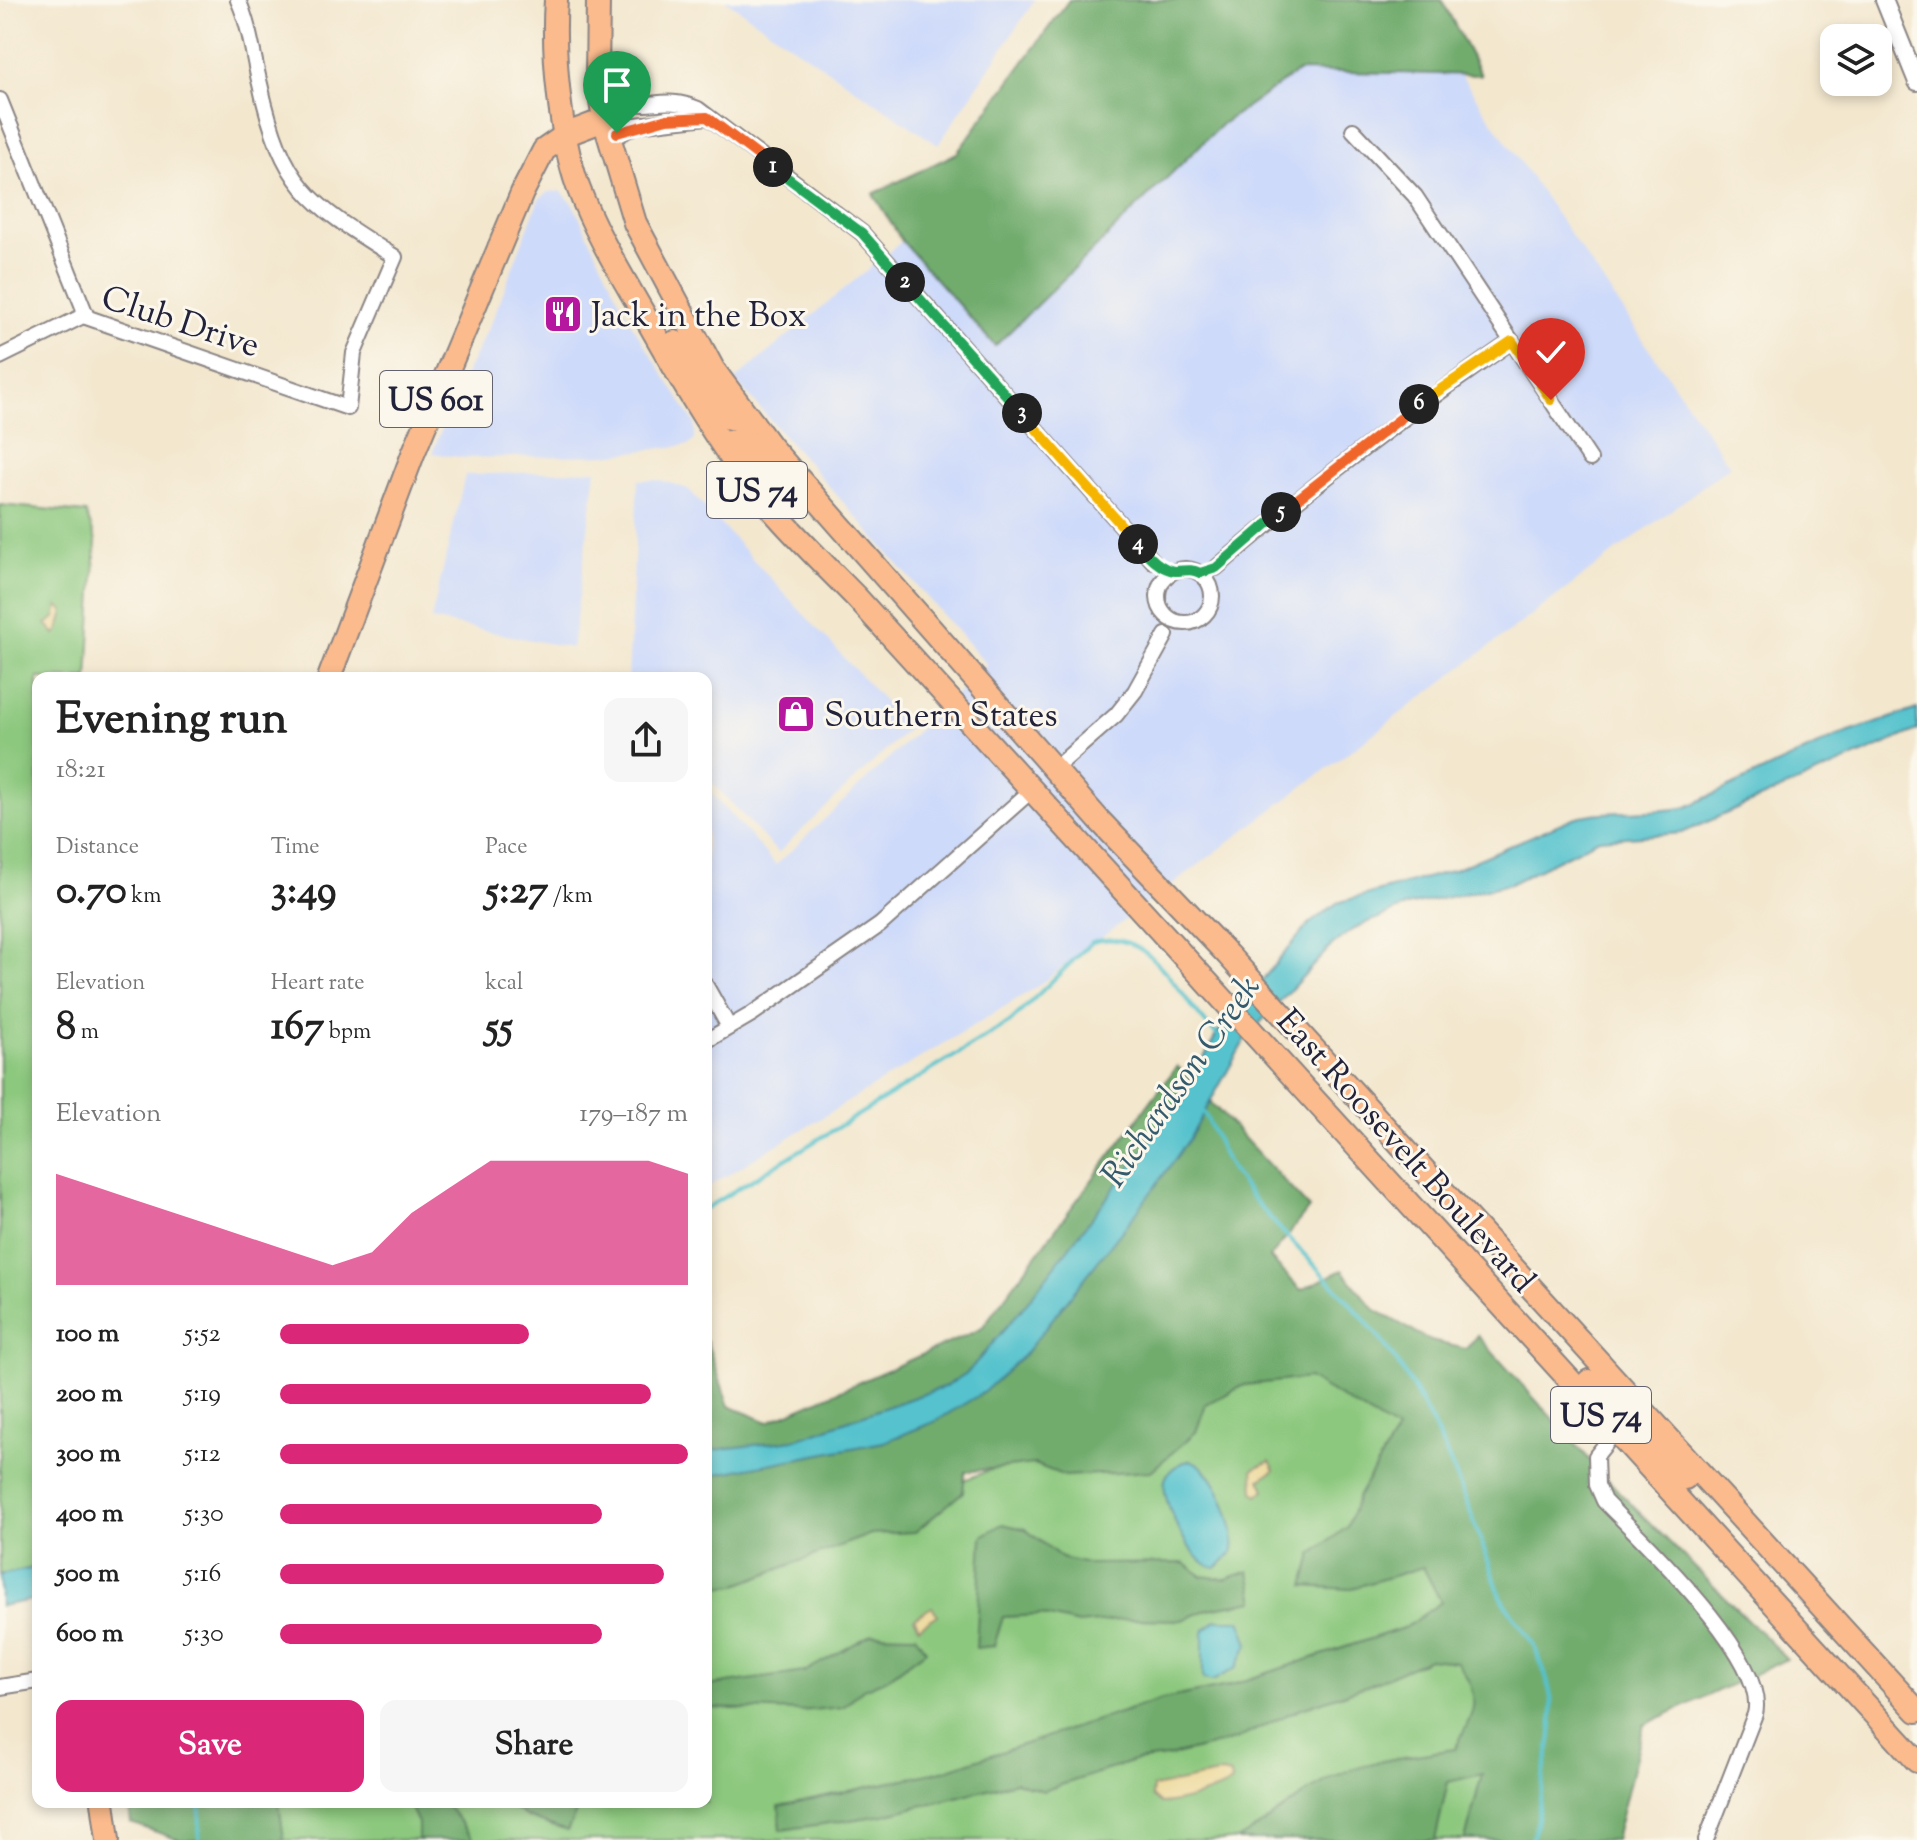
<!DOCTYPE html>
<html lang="en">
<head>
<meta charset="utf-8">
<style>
	:root { --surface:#fff; --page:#f6f6f6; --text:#222; --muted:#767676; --accent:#db2777 }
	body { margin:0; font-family:"Sorts Mill Goudy",serif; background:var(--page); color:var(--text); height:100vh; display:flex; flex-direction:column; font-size:30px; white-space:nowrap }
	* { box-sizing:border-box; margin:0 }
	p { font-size:26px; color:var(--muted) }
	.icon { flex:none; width:44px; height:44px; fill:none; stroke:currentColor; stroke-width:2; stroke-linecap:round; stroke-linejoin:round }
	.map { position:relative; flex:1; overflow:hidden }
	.sheet { position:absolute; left:32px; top:672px; width:680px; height:1136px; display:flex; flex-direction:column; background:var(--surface); border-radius:16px; box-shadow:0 4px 12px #0003 }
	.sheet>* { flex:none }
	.controls { position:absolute; left:1820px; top:24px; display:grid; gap:16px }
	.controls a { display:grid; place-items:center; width:72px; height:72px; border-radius:16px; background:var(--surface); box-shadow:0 4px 12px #0003; font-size:40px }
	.pin { position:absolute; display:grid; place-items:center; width:68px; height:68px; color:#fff; margin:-82px -34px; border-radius:50% 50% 50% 0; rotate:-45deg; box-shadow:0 0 8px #0007 }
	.pin .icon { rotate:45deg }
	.km { position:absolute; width:40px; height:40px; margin:-20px; border-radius:50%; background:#222; color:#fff; font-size:22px; line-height:40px; text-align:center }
	.round { display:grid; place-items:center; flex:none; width:84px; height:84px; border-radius:16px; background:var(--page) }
	.head { display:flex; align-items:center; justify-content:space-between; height:136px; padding:0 24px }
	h1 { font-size:44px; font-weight:700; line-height:60px }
	.stats { display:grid; grid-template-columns:repeat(3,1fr); gap:12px; height:136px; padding:8px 24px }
	.stats div { display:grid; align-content:center }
	.stats b { font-size:40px; font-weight:700 }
	.stats small { font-size:22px; font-weight:400 }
	.stats p { font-size:22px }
	.chart { height:224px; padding:16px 24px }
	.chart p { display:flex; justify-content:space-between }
	.chart svg { width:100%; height:144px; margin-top:8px; fill:var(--accent); opacity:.7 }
	.primary-button { display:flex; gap:16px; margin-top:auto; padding:16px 24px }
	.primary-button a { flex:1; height:92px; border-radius:16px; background:var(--accent); color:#fff; font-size:32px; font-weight:700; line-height:92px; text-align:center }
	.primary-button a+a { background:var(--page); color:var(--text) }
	ul { padding:0 24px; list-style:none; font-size:26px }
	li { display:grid; grid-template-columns:128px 96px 1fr; align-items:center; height:60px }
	li i { height:20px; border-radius:10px; background:var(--accent) }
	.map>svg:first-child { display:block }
</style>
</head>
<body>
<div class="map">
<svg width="1917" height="1840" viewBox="0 0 1917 1840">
	<rect width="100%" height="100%" fill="#fbf7ec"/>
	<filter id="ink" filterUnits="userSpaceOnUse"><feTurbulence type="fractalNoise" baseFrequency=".0125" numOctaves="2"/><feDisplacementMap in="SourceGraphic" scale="16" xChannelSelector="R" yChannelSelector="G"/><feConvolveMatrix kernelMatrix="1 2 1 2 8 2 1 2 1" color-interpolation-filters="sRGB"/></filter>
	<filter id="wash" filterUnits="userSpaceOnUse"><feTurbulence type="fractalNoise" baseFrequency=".006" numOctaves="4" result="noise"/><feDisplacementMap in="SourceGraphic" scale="32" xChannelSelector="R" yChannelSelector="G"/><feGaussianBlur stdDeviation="1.8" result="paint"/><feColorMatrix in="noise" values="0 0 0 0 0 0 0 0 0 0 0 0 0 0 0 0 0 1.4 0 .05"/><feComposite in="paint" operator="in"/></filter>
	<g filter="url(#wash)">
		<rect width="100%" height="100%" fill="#f3e7ce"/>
		<!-- built -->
		<g fill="#cedafa">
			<path d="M725,0H1035L938,145Z"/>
			<path d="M1299,70L1460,74L1730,466L1032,990L706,1188V787L776,865L987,665L735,380L902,241L995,346L1222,124Z"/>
			<path d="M561,191L573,204L631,323L695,424V440L689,445L605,455L465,458L432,453L454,398L494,316L539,199L548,192Z"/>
			<path d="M596,470L572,648L431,620L465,475Z"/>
			<path d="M638,480H660L688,489L909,728L778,853L706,776V678H628Z"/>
		</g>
		<!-- green -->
		<g fill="#8cc87e" stroke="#57755c" stroke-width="2">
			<path d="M0,505L86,513L96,541L88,678H38V1567L0,1575Z"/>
			<path d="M1320,1348L1389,1415L1501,1709L1465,1840H280L250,1802H706V1556L783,1547Z"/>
		</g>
		<!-- forest -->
		<g fill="#71ac6d" stroke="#4a6754" stroke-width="2">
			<path d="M1069,0H1442L1481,75L1299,71L1222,124L995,346L902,241L873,194L957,153Z"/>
			<path d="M1177,1066L1309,1208L1270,1258L1301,1290L1342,1270L1374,1309L1431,1341L1466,1349L1477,1335L1619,1492L1787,1659L1644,1725L1615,1840H1465L1482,1774L1448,1782L1435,1840H1237C1267,1823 1292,1801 1321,1784C1360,1760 1411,1756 1455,1749C1474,1711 1484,1700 1457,1662L1429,1659L1369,1685L1299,1709L1235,1740L1167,1757L1134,1761L1043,1791L1016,1782L884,1815L781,1830L779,1806L942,1771L1162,1699L1228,1686L1406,1627L1441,1602L1423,1567L1349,1589L1304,1586L1312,1554L1347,1527L1358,1497L1397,1431L1308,1378L1245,1385L1206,1404L1196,1432L1151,1471L1065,1476L1034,1464L965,1472L963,1492L915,1532L871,1534L737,1585L706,1588V1340L729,1406L768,1422L981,1329Z"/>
			<path d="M1002,1524L1025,1529L1062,1558L1087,1564L1184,1563L1202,1576L1226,1579L1249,1571L1255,1601L1208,1609L1182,1620L1131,1619L1078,1624L1041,1615L1003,1617L994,1646L976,1648L982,1536Z"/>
			<path d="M872,1634L915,1635L926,1650L887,1679L863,1689L843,1707L800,1711L706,1708V1686L804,1672Z"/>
			<path d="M128,1802H279L284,1840H179L131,1823Z"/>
			<path d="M408,1802H444L474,1840H418V1823Z"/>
			<path d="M505,1802H581L567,1831L527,1817Z"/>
		</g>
		<!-- sand -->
		<g fill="#eeda9e" stroke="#887e6c" stroke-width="2">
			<path d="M58,606L64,611L59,630L55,634L46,624L55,618Z"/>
			<path d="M1270,1461L1275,1470L1260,1479L1265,1490L1258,1495L1254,1492L1253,1469Z"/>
			<path d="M932,1607L938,1615L919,1627L914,1618Z"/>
			<path d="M1222,1773L1231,1775L1232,1782C1218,1792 1178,1803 1161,1804L1152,1796L1153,1787Z"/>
		</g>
		<!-- water -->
		<g fill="#55c2cd" stroke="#3c7284" stroke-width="2">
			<path d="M1917,709V730L1682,833L1599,839L1510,884L1407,906L1357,927L1333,944L1246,1038L1190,1138L1133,1217L1024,1355L984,1392L934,1422L884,1442L706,1476V1451L793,1440L946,1386L968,1372L1024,1306L1152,1139L1192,1080L1216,1035L1309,924L1337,903L1454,870L1573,818C1610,808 1649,815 1687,807L1835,737Z"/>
			<path d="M1189,1460C1214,1464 1240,1529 1232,1553L1217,1568C1193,1569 1160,1501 1165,1480C1168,1469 1179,1464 1189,1460Z"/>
			<path d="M38,1567V1599L0,1606V1575Z"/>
			<path d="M1216,1620H1240L1249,1643L1236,1668L1213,1681L1203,1679V1631Z"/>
		</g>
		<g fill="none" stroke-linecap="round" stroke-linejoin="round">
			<!-- stream -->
			<g stroke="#55c2cd" stroke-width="4">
				<path d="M1202,1110C1216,1131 1220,1156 1238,1179C1283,1239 1342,1287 1387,1348C1437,1415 1471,1511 1498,1589C1506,1611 1524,1626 1534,1646C1554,1690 1557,1716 1546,1762C1540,1788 1540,1814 1532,1840"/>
				<path d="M706,1208L1010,1022L1092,942C1154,924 1180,1005 1220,1037"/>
				<path d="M199,1840L200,1802"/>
			</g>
		</g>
	</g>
	<g filter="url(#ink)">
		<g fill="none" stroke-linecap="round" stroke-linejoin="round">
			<defs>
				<g id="minor">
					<path d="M601,57C635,135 647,87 698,109L862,233L1153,561"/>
					<path d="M0,100L87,317"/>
					<path d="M1353,130L1415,196L1590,459"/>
					<path d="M610,140L636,125L707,117"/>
					<path d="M0,357L83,316L348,408L354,353L395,257C309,203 283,188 260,84C253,57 250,26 238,0"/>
					<path d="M1216,568C1311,486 1409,412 1512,341"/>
					<circle cx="1185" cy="596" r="27"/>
					<path d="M1055,768L1116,715L1135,691L1166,635"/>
					<path d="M706,986L729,1027"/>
					<path d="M706,1041L752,1014L880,925L1032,790"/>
					<path d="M1616,1431L1596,1456L1597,1485L1604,1501C1643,1541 1769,1659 1755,1714L1706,1840"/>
					<path d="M0,1687L38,1681"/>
				</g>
				<path id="tertiary" d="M1884,0L1917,82"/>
				<g id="trunk">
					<path d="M556,0C552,53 560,136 578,187C594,230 619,271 642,311C671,362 700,414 734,462C769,511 814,554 856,597L1917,1761"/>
					<path d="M598,0L597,78L604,120L635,223L713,369L770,446L1098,819L1228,955L1917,1711"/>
					<path d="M675,342L725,417L753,423"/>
					<path d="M722,443L741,440L800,503"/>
					<path d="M329,678L413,454L522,193L544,150L567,134L604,120"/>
					<path d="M1589,1381L1616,1406L1636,1402"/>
					<path d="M1616,1431C1646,1422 1666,1458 1685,1478"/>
					<path d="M103,1802L108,1840"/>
				</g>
			</defs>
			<!-- minor casing -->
			<use href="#minor" stroke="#8a8484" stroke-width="18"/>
			<!-- tertiary casing -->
			<use href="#tertiary" stroke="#8a8484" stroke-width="20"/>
			<!-- trunk casing -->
			<use href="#trunk" stroke="#8a8484" stroke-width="26"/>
			<!-- minor -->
			<use href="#minor" stroke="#fff" stroke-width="14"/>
			<!-- tertiary -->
			<use href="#tertiary" stroke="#fff" stroke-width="16"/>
			<!-- trunk -->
			<use href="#trunk" stroke="#fbbb8d" stroke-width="22"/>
		</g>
	</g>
	<g fill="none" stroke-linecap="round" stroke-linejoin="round" filter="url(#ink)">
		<defs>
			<path id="split-1" d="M617,133L667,119L707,117L773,167"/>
			<path id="split-2" d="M773,167L862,233L905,282"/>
			<path id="split-3" d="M905,282L1022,413"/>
			<path id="split-4" d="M1022,413L1138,544"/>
			<path id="split-5" d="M1138,544C1147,554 1159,569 1175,571C1185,571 1190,568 1200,573L1216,568L1281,512"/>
			<path id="split-6" d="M1281,512L1419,404"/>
			<path id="split-7" d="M1419,404L1512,341L1551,400"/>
		</defs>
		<!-- split-1 casing -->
		<use href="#split-1" stroke="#fff" stroke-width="16"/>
		<!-- split-2 casing -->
		<use href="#split-2" stroke="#fff" stroke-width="16"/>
		<!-- split-3 casing -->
		<use href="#split-3" stroke="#fff" stroke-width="16"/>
		<!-- split-4 casing -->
		<use href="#split-4" stroke="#fff" stroke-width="16"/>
		<!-- split-5 casing -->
		<use href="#split-5" stroke="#fff" stroke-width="16"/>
		<!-- split-6 casing -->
		<use href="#split-6" stroke="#fff" stroke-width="16"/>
		<!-- split-7 casing -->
		<use href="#split-7" stroke="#fff" stroke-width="16"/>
		<!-- split-1 -->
		<use href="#split-1" stroke="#f0652b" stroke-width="10"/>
		<!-- split-2 -->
		<use href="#split-2" stroke="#22a559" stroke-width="10"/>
		<!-- split-3 -->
		<use href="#split-3" stroke="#22a559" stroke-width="10"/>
		<!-- split-4 -->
		<use href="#split-4" stroke="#f5b400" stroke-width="10"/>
		<!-- split-5 -->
		<use href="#split-5" stroke="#22a559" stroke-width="10"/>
		<!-- split-6 -->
		<use href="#split-6" stroke="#f0652b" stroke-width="10"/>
		<!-- split-7 -->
		<use href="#split-7" stroke="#f5b400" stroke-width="10"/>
	</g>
	<!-- icons -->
	<defs>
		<symbol id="restaurant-square" viewBox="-11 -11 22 22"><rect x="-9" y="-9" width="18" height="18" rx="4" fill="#b5179e" stroke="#fbf7ec"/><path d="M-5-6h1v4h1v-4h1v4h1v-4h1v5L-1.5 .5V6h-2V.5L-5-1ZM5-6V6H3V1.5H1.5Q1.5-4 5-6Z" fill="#fff"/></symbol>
		<symbol id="shop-square" viewBox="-11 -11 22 22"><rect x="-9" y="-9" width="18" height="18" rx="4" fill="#b5179e" stroke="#fbf7ec"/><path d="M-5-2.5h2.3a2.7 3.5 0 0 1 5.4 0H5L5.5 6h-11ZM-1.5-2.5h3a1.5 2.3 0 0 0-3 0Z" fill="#fff"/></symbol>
	</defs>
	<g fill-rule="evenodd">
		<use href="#restaurant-square" x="541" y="292" width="44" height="44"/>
		<use href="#shop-square" x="774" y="692" width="44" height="44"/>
	</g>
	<g text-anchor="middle" stroke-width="6" stroke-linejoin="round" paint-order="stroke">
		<!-- shield labels -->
		<g fill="#fbf7ec" stroke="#636270" stroke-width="2">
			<rect x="380" y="371" width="112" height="56" rx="6"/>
			<rect x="707" y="462" width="100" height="56" rx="6"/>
			<rect x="1551" y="1387" width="100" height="56" rx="6"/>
		</g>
		<g font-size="32" font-weight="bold" fill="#22223b">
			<text x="436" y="410">US 601</text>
			<text x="757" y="501">US 74</text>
			<text x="1601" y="1426">US 74</text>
		</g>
		<!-- poi labels -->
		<g font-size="34" fill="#22223b" stroke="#fbf7ec" text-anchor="start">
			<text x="591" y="326">Jack in the Box</text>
			<text x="824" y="726">Southern States</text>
		</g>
		<!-- street labels -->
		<g font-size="34" fill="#22223b" stroke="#fbf7ec">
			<text transform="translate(181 320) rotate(18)" y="12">Club Drive</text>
			<text transform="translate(1407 1150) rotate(48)" y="12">East Roosevelt Boulevard</text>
		</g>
		<!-- water labels -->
		<g font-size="36" font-style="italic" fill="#345a6e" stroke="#fbf7ec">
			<text transform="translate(1179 1080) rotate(-55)" y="13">Richardson Creek</text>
		</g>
	</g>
</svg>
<div class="controls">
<a><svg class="icon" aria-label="layers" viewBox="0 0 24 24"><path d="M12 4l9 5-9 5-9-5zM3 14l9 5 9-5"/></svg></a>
</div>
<div class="pin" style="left:617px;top:133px;background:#1e9e55"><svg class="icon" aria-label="arrive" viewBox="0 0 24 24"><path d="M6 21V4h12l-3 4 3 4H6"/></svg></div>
<div class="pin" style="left:1551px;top:400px;background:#d93025"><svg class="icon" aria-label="check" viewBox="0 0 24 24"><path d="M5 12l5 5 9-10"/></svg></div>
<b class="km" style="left:773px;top:167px">1</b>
<b class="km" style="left:905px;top:282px">2</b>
<b class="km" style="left:1022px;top:413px">3</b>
<b class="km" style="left:1138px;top:544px">4</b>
<b class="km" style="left:1281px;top:512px">5</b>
<b class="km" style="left:1419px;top:404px">6</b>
<section class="sheet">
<div class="head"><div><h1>Evening run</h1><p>18:21</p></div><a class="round"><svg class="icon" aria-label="share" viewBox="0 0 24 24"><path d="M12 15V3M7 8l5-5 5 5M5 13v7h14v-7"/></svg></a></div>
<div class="stats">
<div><p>Distance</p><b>0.70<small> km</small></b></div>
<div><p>Time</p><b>3:49</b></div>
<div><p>Pace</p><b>5:27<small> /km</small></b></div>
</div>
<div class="stats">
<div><p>Elevation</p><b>8<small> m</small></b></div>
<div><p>Heart rate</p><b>167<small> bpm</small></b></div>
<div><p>kcal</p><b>55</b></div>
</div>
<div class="chart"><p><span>Elevation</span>179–187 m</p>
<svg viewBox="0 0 160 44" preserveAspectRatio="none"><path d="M0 44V10L10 14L20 18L30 22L40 26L50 30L60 34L70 38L80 34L90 22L100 14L110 6L120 6L130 6L140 6L150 6L160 10V44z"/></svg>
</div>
<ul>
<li><b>100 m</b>5:52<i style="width:61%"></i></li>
<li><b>200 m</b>5:19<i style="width:91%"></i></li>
<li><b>300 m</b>5:12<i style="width:100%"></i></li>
<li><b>400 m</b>5:30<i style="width:79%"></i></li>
<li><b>500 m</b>5:16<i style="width:94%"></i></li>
<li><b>600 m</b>5:30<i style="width:79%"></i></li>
</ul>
<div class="primary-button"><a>Save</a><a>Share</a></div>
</section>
</div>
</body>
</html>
